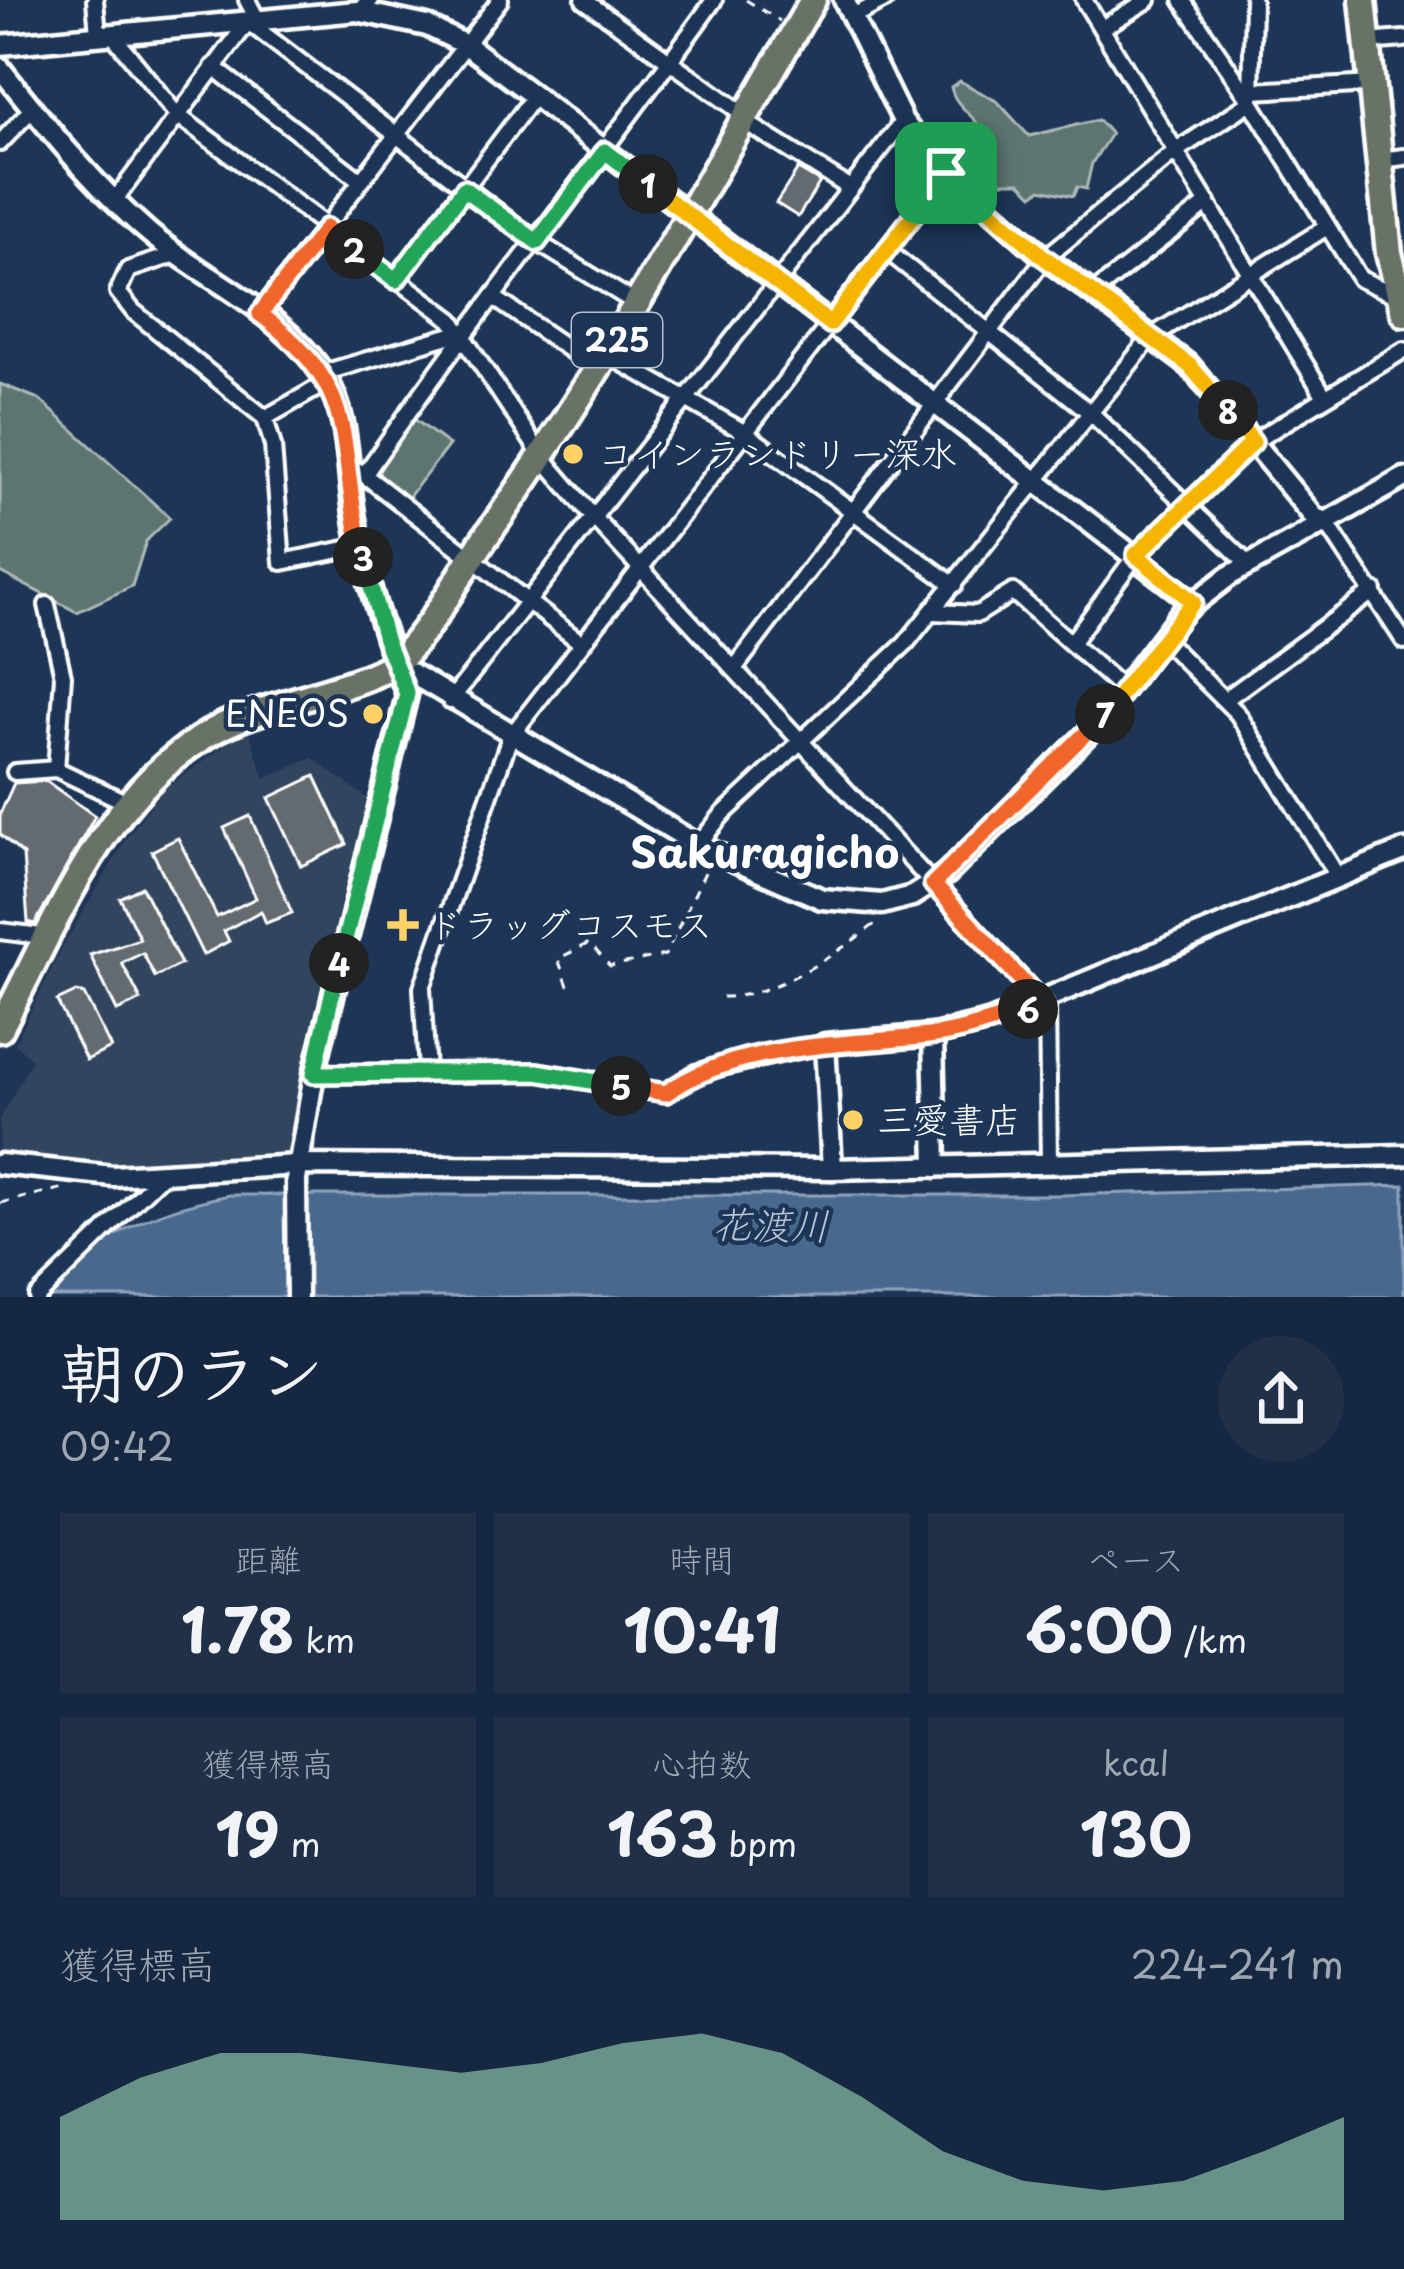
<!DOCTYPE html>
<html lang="ja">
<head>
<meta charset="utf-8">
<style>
	:root { --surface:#162841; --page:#1f3048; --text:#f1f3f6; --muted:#9ea6b1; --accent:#8abfa5 }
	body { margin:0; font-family:"Playpen Sans","Klee One",sans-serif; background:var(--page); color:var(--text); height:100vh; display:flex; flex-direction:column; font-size:45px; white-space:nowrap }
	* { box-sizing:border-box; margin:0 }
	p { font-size:39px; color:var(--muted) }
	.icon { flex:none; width:66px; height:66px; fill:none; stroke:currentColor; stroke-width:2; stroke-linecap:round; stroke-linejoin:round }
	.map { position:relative; height:1297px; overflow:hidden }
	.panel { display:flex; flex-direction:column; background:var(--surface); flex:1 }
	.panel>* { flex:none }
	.pin { position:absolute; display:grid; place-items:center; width:102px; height:102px; color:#fff; margin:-51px; border-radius:24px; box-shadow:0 6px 18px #0006 }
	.km { position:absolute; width:60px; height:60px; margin:-30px; border-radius:50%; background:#222; color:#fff; font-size:33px; line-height:60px; text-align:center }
	.round { display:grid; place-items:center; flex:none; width:126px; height:126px; border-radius:63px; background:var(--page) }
	.overview { display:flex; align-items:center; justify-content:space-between; height:204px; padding:0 60px }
	h1 { font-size:66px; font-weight:700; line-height:90px }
	.stats { display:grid; grid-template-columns:repeat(3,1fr); gap:18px; height:204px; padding:12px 60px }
	.stats div { display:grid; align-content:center; border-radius:0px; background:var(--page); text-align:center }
	.stats b { font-size:60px; font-weight:700 }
	.stats small { font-size:33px; font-weight:400 }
	.stats p { font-size:33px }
	.chart { height:336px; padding:24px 60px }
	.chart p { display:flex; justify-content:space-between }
	.chart svg { width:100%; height:216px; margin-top:12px; fill:var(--accent); opacity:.7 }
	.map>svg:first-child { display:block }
</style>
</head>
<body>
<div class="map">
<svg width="1404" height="1297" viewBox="0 0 1404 1297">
	<rect width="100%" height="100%" fill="#1d3557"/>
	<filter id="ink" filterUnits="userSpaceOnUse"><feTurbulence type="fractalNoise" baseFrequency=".00833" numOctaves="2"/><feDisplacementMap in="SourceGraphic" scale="24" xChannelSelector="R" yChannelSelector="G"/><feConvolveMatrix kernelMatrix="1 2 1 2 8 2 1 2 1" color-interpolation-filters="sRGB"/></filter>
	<g filter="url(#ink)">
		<!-- built -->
		<path fill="#32455e" d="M248,729L265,779L312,758L371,801L327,965L287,1153L116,1165L0,1156V1120L32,1059L15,1044L63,946L128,836L162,791Z"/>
		<!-- green -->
		<g fill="#5d7470" stroke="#aebab8" stroke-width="3">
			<path d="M960,81L998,102L1029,136L1098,120L1111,134L1092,163L1086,189L1077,187L1073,196L1041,189L1033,195L1020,182H998C985,166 992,152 985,135C977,116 955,108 951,87Z"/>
			<path d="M0,384L39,399L170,518L146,541L132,586L77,612L0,572Z"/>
			<path d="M413,418L449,445L408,498L380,477L378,464Z"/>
		</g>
		<!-- water -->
		<path fill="#49688e" stroke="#92a4bb" stroke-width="3" d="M1404,1185V1297H51C102,1230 149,1212 229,1195H1061Z"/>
		<!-- building -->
		<g fill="#646a6f" stroke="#fff" stroke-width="3">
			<path d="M798,169L820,182L798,217L776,203Z"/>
			<path d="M315,776L347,844L301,866L269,798Z"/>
			<path d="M46,781L95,816L35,924L28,922L23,855L0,834V814L14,783Z"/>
			<path d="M250,816L292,913L266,923L261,911L224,931L229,941L203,955L152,851L178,838L217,917L256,898L224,828Z"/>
			<path d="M142,887L181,964L155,977L143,953L122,963L141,1000L117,1011L90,955L140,939L120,898Z"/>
			<path d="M76,992L84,994L111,1048L86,1060L57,1001Z"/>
		</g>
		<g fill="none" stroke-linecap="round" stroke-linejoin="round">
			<defs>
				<g id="street">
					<path d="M95,0L98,34"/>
					<path d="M247,0L258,21"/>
					<path d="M584,0L745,115"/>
					<path d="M1084,0L1325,397"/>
					<path d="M1253,0L1251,102L1360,279L1398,296"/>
					<path d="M357,11L371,0"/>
					<path d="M853,16L885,0"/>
					<path d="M1102,28L1148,0"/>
					<path d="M112,34L176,114L452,320L543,458L595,519L1043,1003"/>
					<path d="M1367,42L1404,39"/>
					<path d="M213,67L361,181"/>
					<path d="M1253,91L1372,84"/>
					<path d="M742,120L850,188"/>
					<path d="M0,143L32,109"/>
					<path d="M1380,160L1404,157"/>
					<path d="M114,201L248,22L537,242L637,304"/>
					<path d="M886,250L1092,414L1248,564"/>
					<path d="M176,254L128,270L118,292L133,311L265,418L273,446L282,562L360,546"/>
					<path d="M396,280L534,96"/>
					<path d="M1093,293L1208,203"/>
					<path d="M493,297L599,370"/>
					<path d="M259,314L500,0"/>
					<path d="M608,355L744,432L954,585"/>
					<path d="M323,373L462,332"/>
					<path d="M265,418L328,382"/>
					<path d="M359,471L580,642"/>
					<path d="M365,474C476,312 600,160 714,0"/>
					<path d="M1326,522L1404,641"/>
					<path d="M47,605L63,676L56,769"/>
					<path d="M933,612L978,614L1013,592L1124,690"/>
					<path d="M1162,638L1238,714L1339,879"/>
					<path d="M1072,642L1136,555L1253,442L1404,350"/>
					<path d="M734,669L1045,258L1176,151L1251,102L1182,0"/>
					<path d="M1226,699L1374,591"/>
					<path d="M450,701L903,121"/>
					<path d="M15,772L56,769L125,802"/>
					<path d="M698,845L722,815L906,643L1151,337L1327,227"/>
					<path d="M0,931L49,937"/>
					<path d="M1047,1002L1049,1164"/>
					<path d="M427,1072L422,988L510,737L946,173"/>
					<path d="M314,1074L537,1072L666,1093L695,1073L825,1044"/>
					<path d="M37,1297L164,1173"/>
				</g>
				<g id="secondary">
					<path d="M844,0L903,121L931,157L1045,258L1190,366L1315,518L1326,522L1404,478"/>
					<path d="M0,45L357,11L427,26L466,45L534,96L1193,602"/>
					<path d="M0,68C46,126 92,184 148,232C203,279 286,313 325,376C352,420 346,471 355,519C365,580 385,637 407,695L314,1074L296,1180L297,1297"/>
					<path d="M396,664L698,845L822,899L882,904L912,896L948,873L1094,728L1182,612L1229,576L1326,522"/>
					<path d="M933,1035L936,1167"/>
					<path d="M0,1164L113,1176L298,1165L832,1169L1404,1155"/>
					<path d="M832,1169L825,1044L933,1035L991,1021L1404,850"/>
				</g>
				<g id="highway">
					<path d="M1363,0L1389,253L1404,313"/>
					<path d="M0,1029C60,916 111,773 236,720C271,705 377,681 398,661C433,627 459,575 487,535C609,365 707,180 813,0"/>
				</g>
			</defs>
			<!-- street casing -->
			<use href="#street" stroke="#fff" stroke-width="22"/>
			<!-- secondary casing -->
			<use href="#secondary" stroke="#fff" stroke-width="27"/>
			<!-- highway casing -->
			<use href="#highway" stroke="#fff" stroke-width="33"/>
			<!-- path -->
			<g stroke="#fff" stroke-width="3" stroke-dasharray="9 9" stroke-linecap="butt">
				<path d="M746,0L780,21"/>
				<path d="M568,986L558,959L589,943L610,966L665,955L708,866"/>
				<path d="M722,997C774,998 837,953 879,921"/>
				<path d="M0,1203L64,1188"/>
			</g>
			<!-- street -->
			<use href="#street" stroke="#1d3557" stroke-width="14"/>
			<!-- secondary -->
			<use href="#secondary" stroke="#1d3557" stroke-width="18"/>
			<!-- highway -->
			<use href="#highway" stroke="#697266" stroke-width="24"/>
		</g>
	</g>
	<g fill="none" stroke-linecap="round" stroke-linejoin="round" filter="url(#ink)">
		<defs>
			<path id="split-1" d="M648,184L830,324L946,173"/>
			<path id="split-2" d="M354,249L396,280L464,189L537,242L605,151L648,184"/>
			<path id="split-3" d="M354,249L326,228L260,314C367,393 334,445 363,557"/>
			<path id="split-4" d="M339,963L407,694L385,639L363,557"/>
			<path id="split-5" d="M339,963L314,1074L537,1072L621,1086"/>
			<path id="split-6" d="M621,1086L666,1093C739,1042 843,1046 928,1036C962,1032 996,1020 1028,1009"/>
			<path id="split-7" d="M1028,1009L1043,1004L933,884L1105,714"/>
			<path id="split-8" d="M1105,714L1193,602L1136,555L1253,442L1228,410"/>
			<path id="split-9" d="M946,173L1045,258L1190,366L1228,410"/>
		</defs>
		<!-- split-1 casing -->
		<use href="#split-1" stroke="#fff" stroke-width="24"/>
		<!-- split-2 casing -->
		<use href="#split-2" stroke="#fff" stroke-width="24"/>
		<!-- split-3 casing -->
		<use href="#split-3" stroke="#fff" stroke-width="24"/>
		<!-- split-4 casing -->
		<use href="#split-4" stroke="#fff" stroke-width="24"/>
		<!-- split-5 casing -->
		<use href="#split-5" stroke="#fff" stroke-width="24"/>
		<!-- split-6 casing -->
		<use href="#split-6" stroke="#fff" stroke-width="24"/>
		<!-- split-7 casing -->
		<use href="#split-7" stroke="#fff" stroke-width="24"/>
		<!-- split-8 casing -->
		<use href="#split-8" stroke="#fff" stroke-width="24"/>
		<!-- split-9 casing -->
		<use href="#split-9" stroke="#fff" stroke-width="24"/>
		<!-- split-1 -->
		<use href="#split-1" stroke="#f5b400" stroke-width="15"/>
		<!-- split-2 -->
		<use href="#split-2" stroke="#22a559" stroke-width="15"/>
		<!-- split-3 -->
		<use href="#split-3" stroke="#f0652b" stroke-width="15"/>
		<!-- split-4 -->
		<use href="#split-4" stroke="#22a559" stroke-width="15"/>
		<!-- split-5 -->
		<use href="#split-5" stroke="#22a559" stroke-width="15"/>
		<!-- split-6 -->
		<use href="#split-6" stroke="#f0652b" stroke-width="15"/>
		<!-- split-7 -->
		<use href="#split-7" stroke="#f0652b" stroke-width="15"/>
		<!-- split-8 -->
		<use href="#split-8" stroke="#f5b400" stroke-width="15"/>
		<!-- split-9 -->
		<use href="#split-9" stroke="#f5b400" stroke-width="15"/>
	</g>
	<!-- markers -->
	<g fill="#ffd166" stroke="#1d3557" stroke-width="4.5">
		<circle cx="573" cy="454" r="12"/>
		<circle cx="373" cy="714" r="12"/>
		<path d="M397 907h12v12h12v12h-12v12h-12v-12h-12v-12h12z"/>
		<circle cx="853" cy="1120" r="12"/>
	</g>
	<g text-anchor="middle" stroke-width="9" stroke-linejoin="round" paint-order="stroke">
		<!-- shield labels -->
		<rect fill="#1d3557" stroke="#bbc2cd" stroke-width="3" x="572" y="313" width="90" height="54" rx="9"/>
		<g font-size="33" font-weight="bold" fill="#fff">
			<text x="617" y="352">225</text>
		</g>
		<!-- poi labels -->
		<g font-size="36" fill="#fff" stroke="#1d3557" text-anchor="start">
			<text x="597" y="467">コインランドリー深水</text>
			<text x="349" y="727" text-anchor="end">ENEOS</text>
			<text x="427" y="938">ドラッグコスモス</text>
			<text x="877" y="1133">三愛書店</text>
		</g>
		<!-- water labels -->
		<g font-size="39" font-style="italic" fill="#b6c3d2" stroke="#1d3557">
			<text transform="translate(771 1225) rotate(1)" y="14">花渡川</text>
		</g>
		<!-- quarter labels -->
		<g font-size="42" font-weight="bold" fill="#fff" stroke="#1d3557">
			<text x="765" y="868">Sakuragicho</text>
		</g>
	</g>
</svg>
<div class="pin" style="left:946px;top:173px;background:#1e9e55"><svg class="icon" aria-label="arrive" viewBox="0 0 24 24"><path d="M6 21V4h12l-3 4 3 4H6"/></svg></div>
<b class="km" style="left:648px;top:184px">1</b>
<b class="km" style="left:354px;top:249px">2</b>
<b class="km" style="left:363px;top:557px">3</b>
<b class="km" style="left:339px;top:963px">4</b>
<b class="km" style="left:621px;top:1086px">5</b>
<b class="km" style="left:1028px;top:1009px">6</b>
<b class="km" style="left:1105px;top:714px">7</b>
<b class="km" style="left:1228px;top:410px">8</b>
</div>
<section class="panel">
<div class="overview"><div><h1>朝のラン</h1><p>09:42</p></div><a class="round"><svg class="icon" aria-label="share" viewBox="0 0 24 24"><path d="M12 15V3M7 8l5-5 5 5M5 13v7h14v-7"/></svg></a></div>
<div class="stats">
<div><p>距離</p><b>1.78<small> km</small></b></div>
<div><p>時間</p><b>10:41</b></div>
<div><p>ペース</p><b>6:00<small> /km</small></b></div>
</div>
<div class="stats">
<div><p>獲得標高</p><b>19<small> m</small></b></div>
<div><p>心拍数</p><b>163<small> bpm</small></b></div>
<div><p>kcal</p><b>130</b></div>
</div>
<div class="chart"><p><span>獲得標高</span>224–241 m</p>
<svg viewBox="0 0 160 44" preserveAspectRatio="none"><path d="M0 44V23L10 15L20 10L30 10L40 12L50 14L60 12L70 8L80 6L90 10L100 19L110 30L120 36L130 38L140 36L150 30L160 23V44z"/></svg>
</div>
</section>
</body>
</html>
